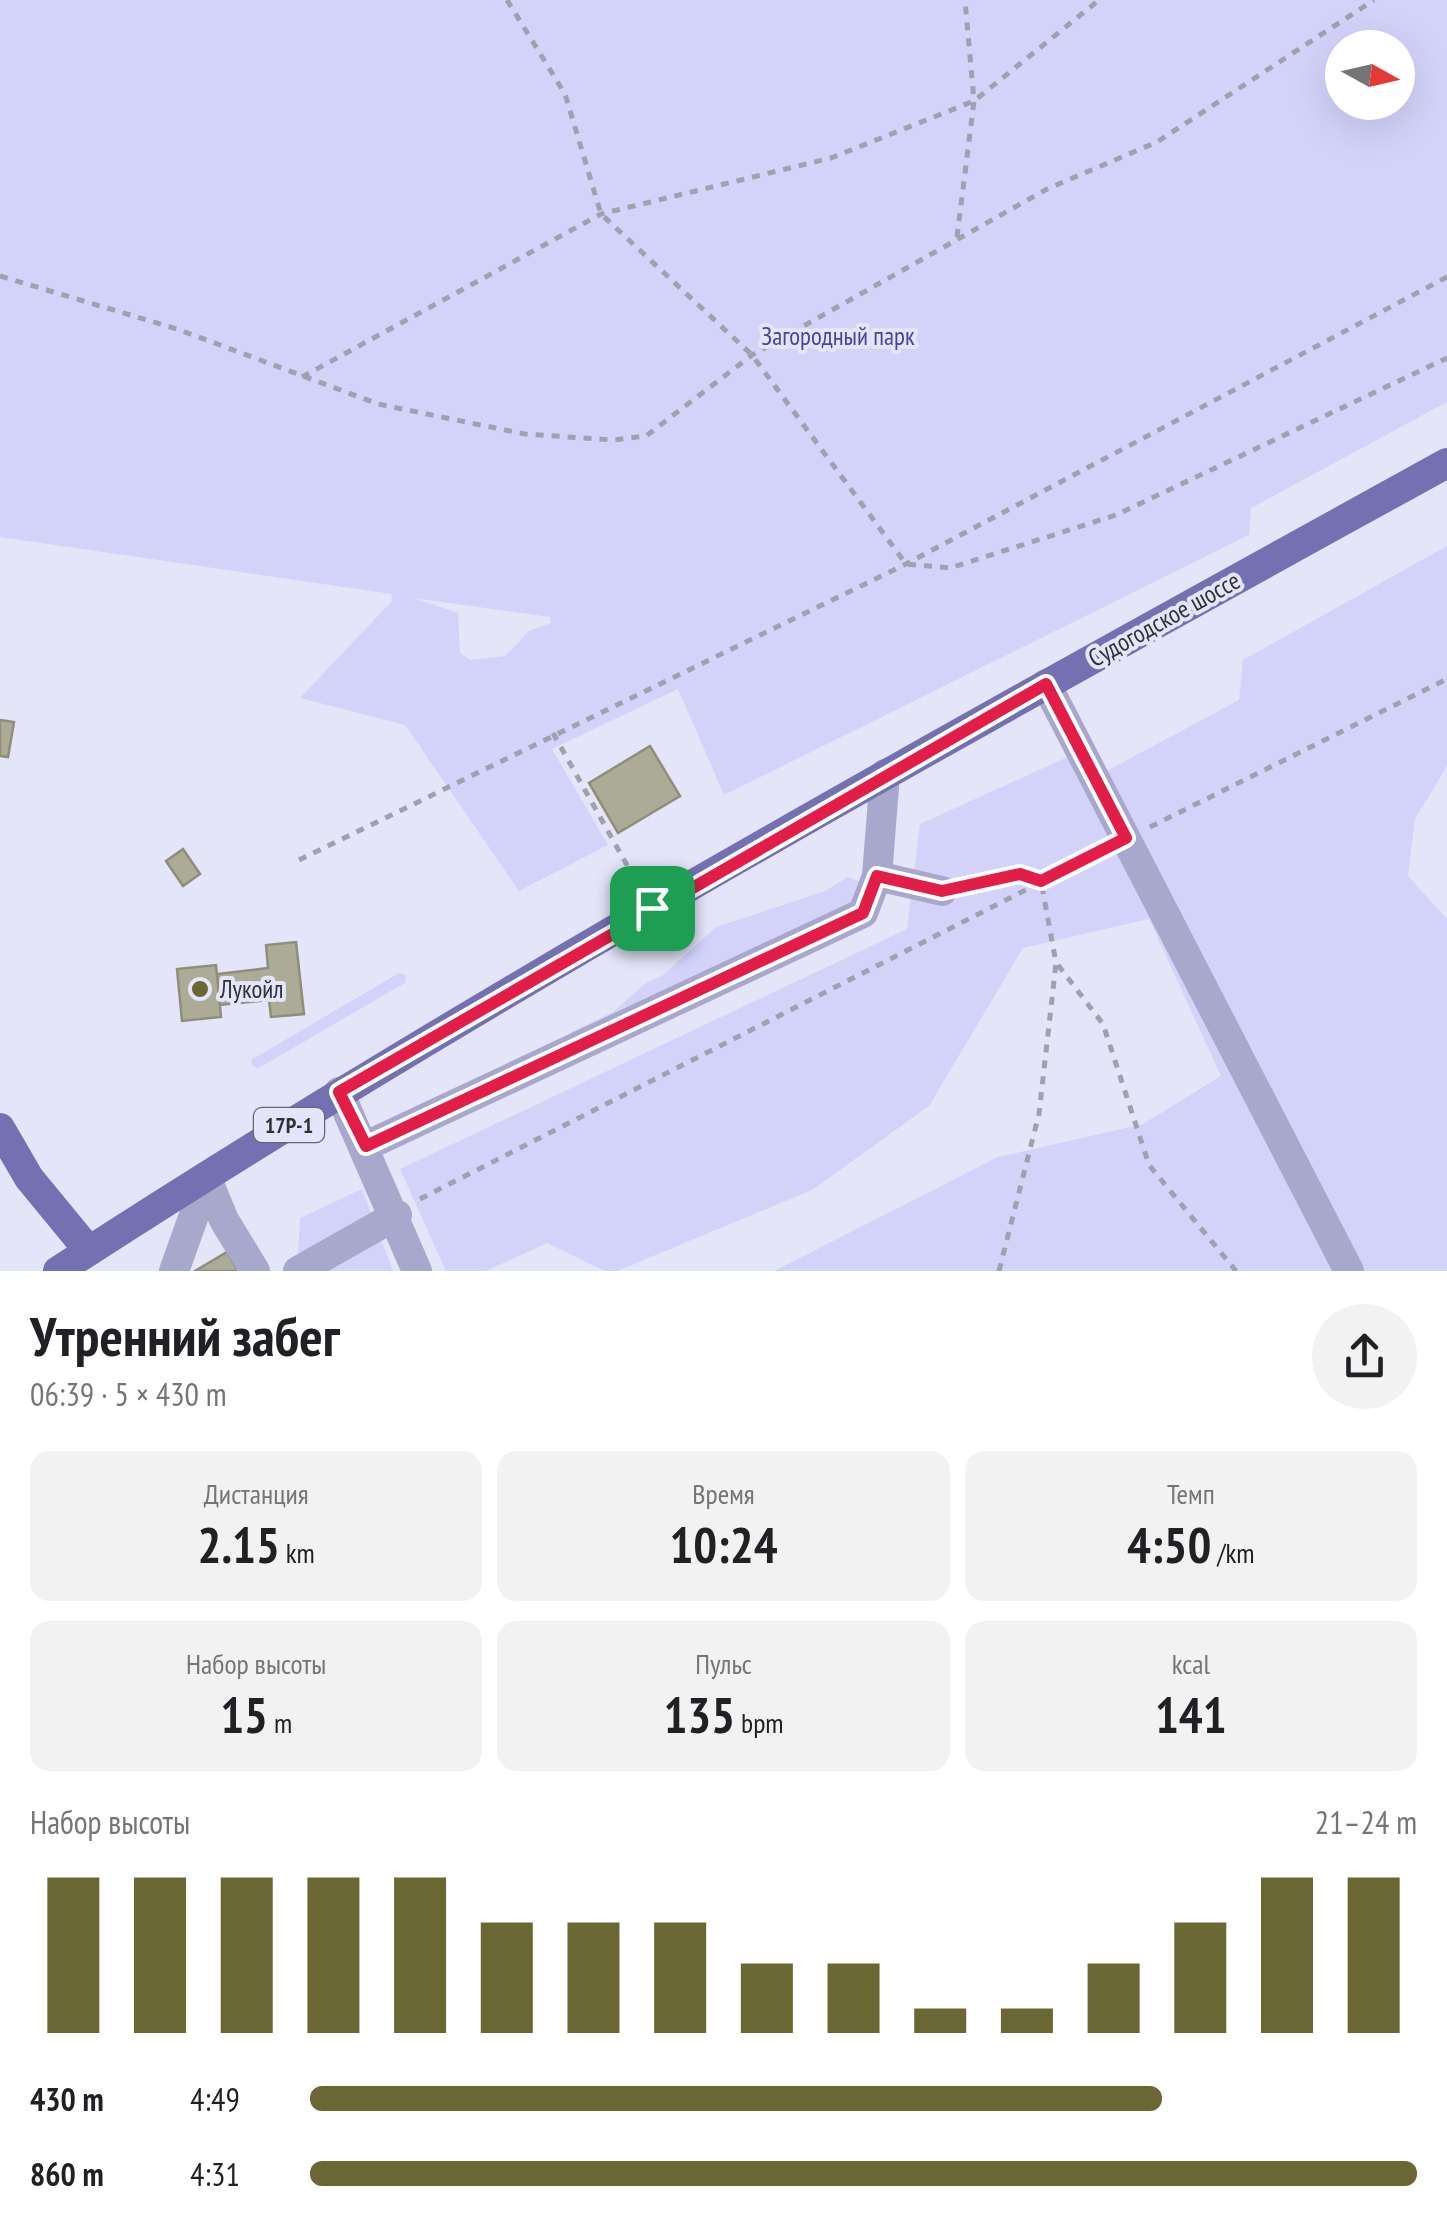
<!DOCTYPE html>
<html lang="ru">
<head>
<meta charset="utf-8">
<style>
	:root { --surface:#fff; --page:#f2f2f2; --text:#202124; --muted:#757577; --accent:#6b6733 }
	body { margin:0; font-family:"PT Sans Narrow",sans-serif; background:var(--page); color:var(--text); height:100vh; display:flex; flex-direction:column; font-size:38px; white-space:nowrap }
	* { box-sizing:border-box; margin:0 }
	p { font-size:32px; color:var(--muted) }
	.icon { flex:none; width:55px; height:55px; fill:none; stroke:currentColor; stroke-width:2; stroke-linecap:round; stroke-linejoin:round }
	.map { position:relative; height:1271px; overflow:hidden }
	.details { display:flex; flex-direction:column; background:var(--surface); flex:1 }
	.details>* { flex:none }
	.needle { width:65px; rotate:98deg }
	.fabs { position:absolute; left:1325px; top:30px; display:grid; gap:20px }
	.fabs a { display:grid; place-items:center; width:90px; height:90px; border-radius:50%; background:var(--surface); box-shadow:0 10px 40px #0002; font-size:50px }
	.pin { position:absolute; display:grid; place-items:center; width:85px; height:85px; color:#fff; margin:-42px; border-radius:20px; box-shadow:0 5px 15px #0006 }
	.round { display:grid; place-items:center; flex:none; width:105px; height:105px; border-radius:52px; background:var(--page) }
	.summary { display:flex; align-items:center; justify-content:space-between; height:170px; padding:0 30px }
	h1 { font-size:55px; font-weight:800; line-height:75px }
	.metrics { display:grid; grid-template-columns:repeat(3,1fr); gap:15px; height:170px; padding:10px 30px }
	.metrics div { display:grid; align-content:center; border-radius:20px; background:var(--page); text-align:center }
	.metrics b { font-size:50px; font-weight:800 }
	.metrics small { font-size:28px; font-weight:400 }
	.metrics p { font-size:28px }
	.chart { height:280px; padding:20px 30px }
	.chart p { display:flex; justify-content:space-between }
	.chart svg { width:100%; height:180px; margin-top:10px; stroke:var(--accent); stroke-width:6 }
	ul { padding:0 30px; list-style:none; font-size:32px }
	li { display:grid; grid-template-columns:160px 120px 1fr; align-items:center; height:75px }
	li i { height:25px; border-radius:12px; background:var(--accent) }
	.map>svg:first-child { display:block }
</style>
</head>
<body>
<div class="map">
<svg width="1447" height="1271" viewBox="0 0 1447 1271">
	<rect width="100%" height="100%" fill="#e4e5f9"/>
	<!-- green -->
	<g fill="#d3d3fa" fill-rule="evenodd">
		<path d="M0,0H1447V402L1251,508L1249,535L724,795L678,689L552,749L608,845L519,891L405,725L300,698L391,602L392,594L0,537ZM1342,48H1398V102H1342ZM414,598L550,617L551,623L529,631L505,656L470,660L460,653L458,613Z"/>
		<path d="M1447,546V766L1415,819L1408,876L1447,919V1271H774L998,1157L1143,1124L1221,1076L1149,919L1023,948L929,1106L812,1190L617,1271H605L547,1243L486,1271H446L400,1169L907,929L920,824L1072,755L1103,773L1239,700L1243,660Z"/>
		<path d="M848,877L865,884L841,916L554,1047L573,1031L613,1012L646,983L662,976L716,927L825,891Z"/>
		<path d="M399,973L406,975L405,983L257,1069L252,1065L251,1060Z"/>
		<path d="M362,1189L393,1271H297L300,1218Z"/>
	</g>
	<!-- building -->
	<g fill="#acab98" stroke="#8f8e7b" stroke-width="2.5">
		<path d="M0,720L14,722L8,757L0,756Z"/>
		<path d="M650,746L680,796L618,833L589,783Z"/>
		<path d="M183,849L200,874L183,886L166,861Z"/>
		<path d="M296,942L304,1014L271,1017L269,1000L220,1005L217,974L268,968L266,945Z"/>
		<path d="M216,965L221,1017L182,1021L177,969Z"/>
		<path d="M227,1252L238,1271H195Z"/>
	</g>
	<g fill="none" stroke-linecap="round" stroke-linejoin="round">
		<!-- path -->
		<g stroke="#a0a0af" stroke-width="5" stroke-dasharray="8 8" stroke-linecap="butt">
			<path d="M507,0L565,94L601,214L752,355L906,564L950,568L1116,515L1447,358"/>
			<path d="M957,237L974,101L965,0"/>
			<path d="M0,276L177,329L378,404L525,434L613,440L646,436L752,355L1047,189L1157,142L1374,0"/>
			<path d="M302,377L601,214L831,158L974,101L1099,0"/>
			<path d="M553,733L637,883"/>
			<path d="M1150,827L1447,679"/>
			<path d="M299,860L906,564L1447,277"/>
			<path d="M971,885L1020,874L1041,881"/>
			<path d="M1058,965L1103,1024L1149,1165L1236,1271"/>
			<path d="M420,1199L1100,852"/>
			<path d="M999,1271L1039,1114L1056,963L1041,881"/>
		</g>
		<!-- minor -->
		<g stroke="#a8a8cc" stroke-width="30">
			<path d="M1046,684L1349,1271"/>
			<path d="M877,876L942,891"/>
			<path d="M339,1092L417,1271"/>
			<path d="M366,1146L863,913L877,876L885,774"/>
			<path d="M207,1179L224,1220L255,1271"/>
			<path d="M174,1271L207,1179"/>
			<path d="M298,1271L397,1215"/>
		</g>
		<!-- major -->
		<g stroke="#7471b2" stroke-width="30">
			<path d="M0,1128L29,1178L89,1251"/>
			<path d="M58,1271C507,979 978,722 1447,463"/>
		</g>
	</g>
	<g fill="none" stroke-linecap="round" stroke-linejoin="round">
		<defs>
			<path id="route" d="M1046,684L1126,838L1041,881L1020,874L942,891L877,876L863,913L366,1146L339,1092Z"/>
		</defs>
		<!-- route casing -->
		<use href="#route" stroke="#fff" stroke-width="20"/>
		<!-- route -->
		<use href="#route" stroke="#e11d48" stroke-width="12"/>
	</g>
	<!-- markers -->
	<circle fill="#6b6733" stroke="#e4e5f9" stroke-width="4" cx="200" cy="989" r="10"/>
	<g text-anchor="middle" stroke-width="8" stroke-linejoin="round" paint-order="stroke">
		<!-- shield labels -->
		<rect fill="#e4e5f9" stroke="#666671" stroke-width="2.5" x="254" y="1108" width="70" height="34" rx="8"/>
		<g font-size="22" font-weight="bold" fill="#303037">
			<text x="289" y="1133">17Р-1</text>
		</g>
		<!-- park labels -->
		<g font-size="25" fill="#4e429f" stroke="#e4e5f9">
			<text x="838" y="345">Загородный парк</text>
		</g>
		<!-- street labels -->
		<g font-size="25" fill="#303037" stroke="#e4e5f9">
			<text transform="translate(1164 619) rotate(-29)" y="9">Судогодское шоссе</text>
		</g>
		<!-- poi labels -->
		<g font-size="25" fill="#303037" stroke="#e4e5f9" text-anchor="start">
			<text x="220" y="998">Лукойл</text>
		</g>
	</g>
</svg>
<div class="fabs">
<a><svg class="needle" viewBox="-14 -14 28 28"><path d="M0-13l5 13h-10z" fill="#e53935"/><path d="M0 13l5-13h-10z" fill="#757577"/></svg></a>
</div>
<div class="pin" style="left:652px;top:908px;background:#1e9e55"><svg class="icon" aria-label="arrive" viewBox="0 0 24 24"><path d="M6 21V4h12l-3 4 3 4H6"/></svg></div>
</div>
<section class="details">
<div class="summary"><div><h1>Утренний забег</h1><p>06:39 · 5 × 430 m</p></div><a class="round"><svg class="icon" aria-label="share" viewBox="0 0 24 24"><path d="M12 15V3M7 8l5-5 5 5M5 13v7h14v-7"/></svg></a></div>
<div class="metrics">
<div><p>Дистанция</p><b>2.15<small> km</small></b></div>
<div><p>Время</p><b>10:24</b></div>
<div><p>Темп</p><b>4:50<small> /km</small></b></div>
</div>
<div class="metrics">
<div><p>Набор высоты</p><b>15<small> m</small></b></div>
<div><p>Пульс</p><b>135<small> bpm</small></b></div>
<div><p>kcal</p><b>141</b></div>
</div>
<div class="chart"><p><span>Набор высоты</span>21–24 m</p>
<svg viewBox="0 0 160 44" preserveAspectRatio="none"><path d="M5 44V6M15 44V6M25 44V6M35 44V6M45 44V6M55 44V17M65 44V17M75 44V17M85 44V27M95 44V27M105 44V38M115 44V38M125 44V27M135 44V17M145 44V6M155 44V6"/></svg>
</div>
<ul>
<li><b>430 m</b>4:49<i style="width:77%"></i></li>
<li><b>860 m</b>4:31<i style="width:100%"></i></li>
</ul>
</section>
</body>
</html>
